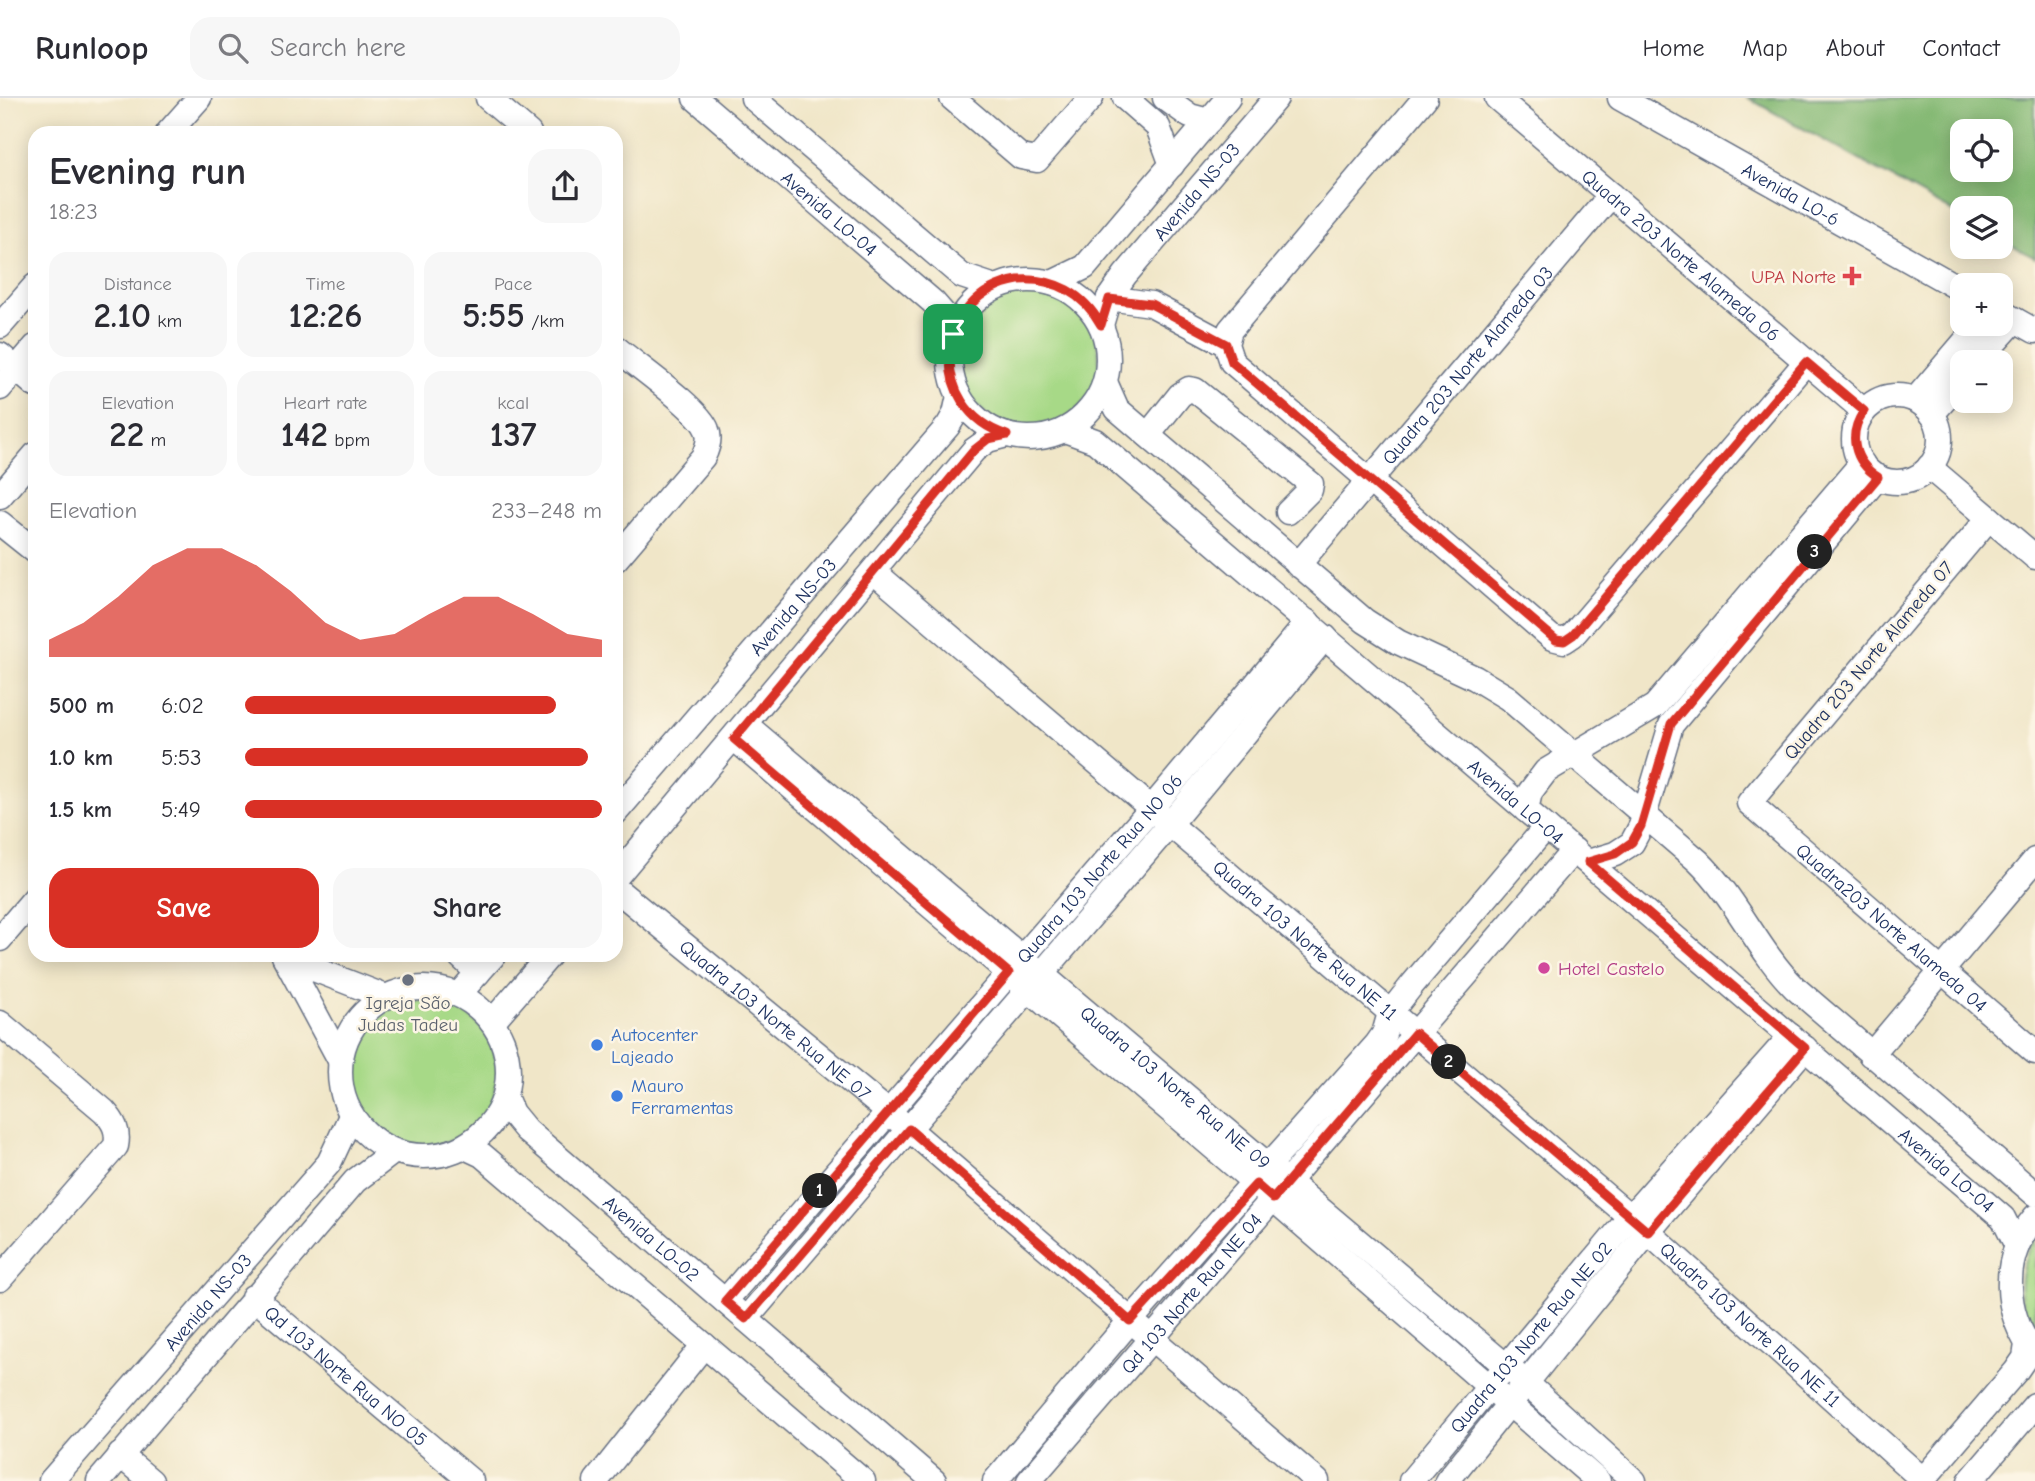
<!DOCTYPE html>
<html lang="en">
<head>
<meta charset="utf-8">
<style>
	:root { --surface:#fff; --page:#f7f7f7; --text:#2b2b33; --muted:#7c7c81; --line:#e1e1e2; --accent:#d93025 }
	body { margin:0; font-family:"Comic Neue",sans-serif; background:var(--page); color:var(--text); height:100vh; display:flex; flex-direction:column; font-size:26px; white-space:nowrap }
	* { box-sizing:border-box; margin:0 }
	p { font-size:23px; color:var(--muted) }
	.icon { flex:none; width:38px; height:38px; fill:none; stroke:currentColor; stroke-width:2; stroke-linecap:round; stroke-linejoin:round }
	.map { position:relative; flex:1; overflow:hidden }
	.sheet { position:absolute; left:28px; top:28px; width:595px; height:836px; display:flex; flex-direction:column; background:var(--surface); border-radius:21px; box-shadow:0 4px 18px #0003 }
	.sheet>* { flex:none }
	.buttons { position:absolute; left:1950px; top:21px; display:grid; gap:14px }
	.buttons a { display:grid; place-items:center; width:63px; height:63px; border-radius:14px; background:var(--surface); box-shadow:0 4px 18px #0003; font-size:35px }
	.pin { position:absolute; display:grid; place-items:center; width:60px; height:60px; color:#fff; margin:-30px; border-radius:14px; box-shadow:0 4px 10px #0006 }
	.km { position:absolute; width:35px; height:35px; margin:-18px; border-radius:50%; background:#222; color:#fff; font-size:19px; line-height:35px; text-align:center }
	.round { display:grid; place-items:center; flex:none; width:74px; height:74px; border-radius:21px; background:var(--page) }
	.summary { display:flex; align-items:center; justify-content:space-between; height:119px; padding:0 21px }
	h1 { font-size:38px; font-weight:700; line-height:52px }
	.stats { display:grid; grid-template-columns:repeat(3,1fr); gap:10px; height:119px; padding:7px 21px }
	.stats div { display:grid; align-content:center; border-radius:18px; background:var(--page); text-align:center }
	.stats b { font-size:35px; font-weight:700 }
	.stats small { font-size:19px; font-weight:400 }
	.stats p { font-size:19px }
	.chart { height:196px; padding:14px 21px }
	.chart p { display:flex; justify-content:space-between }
	.chart svg { width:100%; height:126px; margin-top:7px; fill:var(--accent); opacity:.7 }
	.button { display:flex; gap:14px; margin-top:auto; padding:14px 21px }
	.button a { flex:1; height:80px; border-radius:21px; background:var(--accent); color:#fff; font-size:28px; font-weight:700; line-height:80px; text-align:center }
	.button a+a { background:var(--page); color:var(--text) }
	ul { padding:0 21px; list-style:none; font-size:23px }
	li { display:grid; grid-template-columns:112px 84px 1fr; align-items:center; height:52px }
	li i { height:18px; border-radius:9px; background:var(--accent) }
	header { display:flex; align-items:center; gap:42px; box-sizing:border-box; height:98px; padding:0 35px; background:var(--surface); border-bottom:2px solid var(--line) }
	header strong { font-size:33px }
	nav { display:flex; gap:38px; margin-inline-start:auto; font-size:24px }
	.search { width:490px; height:63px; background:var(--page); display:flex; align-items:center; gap:18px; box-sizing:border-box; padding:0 24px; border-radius:21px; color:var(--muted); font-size:26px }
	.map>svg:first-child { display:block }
</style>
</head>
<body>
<header>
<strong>Runloop</strong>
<div class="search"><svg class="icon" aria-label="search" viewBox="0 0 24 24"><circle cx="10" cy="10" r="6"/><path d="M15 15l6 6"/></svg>Search here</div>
<nav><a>Home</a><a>Map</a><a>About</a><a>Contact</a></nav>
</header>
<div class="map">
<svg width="2035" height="1383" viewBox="0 0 2035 1383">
	<rect width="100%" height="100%" fill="#fcf5e5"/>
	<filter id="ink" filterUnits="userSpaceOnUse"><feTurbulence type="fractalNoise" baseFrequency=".0143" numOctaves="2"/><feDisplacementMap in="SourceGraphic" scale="14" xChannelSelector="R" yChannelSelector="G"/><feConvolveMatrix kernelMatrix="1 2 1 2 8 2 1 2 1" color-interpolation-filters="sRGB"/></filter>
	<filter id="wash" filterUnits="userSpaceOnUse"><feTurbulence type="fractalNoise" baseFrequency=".00686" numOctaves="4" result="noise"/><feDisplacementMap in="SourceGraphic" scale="28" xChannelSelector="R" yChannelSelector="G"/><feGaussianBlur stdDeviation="1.57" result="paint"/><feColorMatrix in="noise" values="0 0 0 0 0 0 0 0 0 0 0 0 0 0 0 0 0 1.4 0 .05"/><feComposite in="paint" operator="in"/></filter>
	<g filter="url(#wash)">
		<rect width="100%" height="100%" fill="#f0e6c8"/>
		<!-- green -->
		<g fill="#a7d987" stroke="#618472" stroke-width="2">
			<circle cx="1029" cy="261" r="70"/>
			<circle cx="424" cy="975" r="73"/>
			<path d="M2035,1135V1240C2014,1197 2017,1178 2035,1135Z"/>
		</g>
		<!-- forest -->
		<path fill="#85b974" stroke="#507469" stroke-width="2" fill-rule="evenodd" d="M1748,0H2035V160L2000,140V110H1962V119ZM1962,33H2000V72H1962Z"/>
	</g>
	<g filter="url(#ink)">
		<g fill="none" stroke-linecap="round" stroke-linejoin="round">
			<defs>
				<g id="minor">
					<path d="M488,0L529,35"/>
					<path id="s1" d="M695,0L933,204L947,220L953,236"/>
					<path d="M753,0L962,178L995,189"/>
					<path d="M952,0L1021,59L1037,62L1091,0"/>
					<path d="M1125,0L1158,29L1172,67"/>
					<path d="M1165,0L1190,18L1209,23"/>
					<path d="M1425,0L1230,232L1226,246L1232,264L1552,540L1564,543L1573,537L1806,264"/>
					<path id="s2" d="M1497,0L1864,313"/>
					<path id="s3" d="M1620,0L1962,192"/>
					<path d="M168,35L199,0"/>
					<circle cx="1029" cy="261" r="79"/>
					<path d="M1052,185L1085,169L1228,0"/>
					<path d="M1109,200L1151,206L1226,246"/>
					<path d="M2001,214L2035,233"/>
					<path id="s4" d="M1101,227L1109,200L1125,177L1276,0"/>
					<path d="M0,228L35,188"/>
					<path d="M616,250C636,267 700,311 707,332C711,341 707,351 703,359L616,461"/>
					<path d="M0,257L35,287"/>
					<path d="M1977,264L2015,222"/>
					<path d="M1105,284L1117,311L1365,523L1398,544L1475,580L1508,600L1698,763C1737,801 1757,852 1795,890L2035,1096"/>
					<path d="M0,290L35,249"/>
					<circle cx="1897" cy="341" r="43"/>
					<path d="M1915,302L1980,226"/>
					<path d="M1932,316L1962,282"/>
					<path id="s5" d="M1065,332L1095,343L2003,1120L2017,1148"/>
					<path d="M1148,337L1180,297L1189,291L1195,292L1311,386L1310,392L1288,414"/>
					<path d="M1929,369L2035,459"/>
					<path d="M0,398L35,357"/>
					<path id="s6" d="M1989,420L1749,705L2035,954"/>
					<path d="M0,425L35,453"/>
					<path id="s7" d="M1298,467L1611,97"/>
					<path id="s8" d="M874,474L1648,1134L1923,1382"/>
					<path id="s9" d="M746,627L1525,1284L1634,1383"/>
					<path d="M735,641L1247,1078L1598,1383"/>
					<path d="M1526,712L1530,694L1546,673L1655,608L1862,365"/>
					<path id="s10" d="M616,714L948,328L955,316L959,298"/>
					<path d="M1588,764L1615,756L1632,745L1641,728L1671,627L1878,379"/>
					<path d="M616,779L974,352L988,342L1007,337"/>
					<path id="s11" d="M616,791L909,1031L1317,1383"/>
					<path d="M0,841L35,800"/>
					<path d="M284,858L340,962"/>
					<path d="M460,858L478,875"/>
					<path d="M288,861L386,899"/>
					<circle cx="424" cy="974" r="84"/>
					<path d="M459,896L493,858"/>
					<path d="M492,924L549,858"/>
					<path d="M0,925L104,1013C114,1024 119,1033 116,1048L0,1181"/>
					<path d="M1871,957L2035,762"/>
					<path id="s12" d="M506,1001L512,1015L526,1032L934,1383"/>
					<path d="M465,1049L482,1057L863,1383"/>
					<path d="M2035,1119C2000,1160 2003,1215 2035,1256"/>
					<path id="s13" d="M253,1199L471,1383"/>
					<path id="s14" d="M725,1203L1151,711L1308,524"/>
					<path d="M746,1221L1170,726L1325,539"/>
					<path d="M120,1357L151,1383"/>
					<path id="s15" d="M51,1383L329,1065L351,1018"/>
					<path d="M99,1383L355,1083L393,1054"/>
					<path d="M596,1383L704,1247"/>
					<path d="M995,1383L1130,1223L1377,946L1384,936L1390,915L1412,887L1546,729"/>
					<path id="s16" d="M1029,1383L1574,752"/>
					<path id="s17" d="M1411,1383L1630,1119L1791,938"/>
					<path d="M1447,1383L1648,1134L1805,950"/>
					<path d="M1922,1383L2016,1273L2025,1260L2027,1246"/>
					<path d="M1970,1383L2035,1307"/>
				</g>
			</defs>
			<!-- minor casing -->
			<use href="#minor" stroke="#666f83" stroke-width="27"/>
			<!-- minor -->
			<use href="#minor" stroke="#fff" stroke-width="24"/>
		</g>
	</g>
	<g fill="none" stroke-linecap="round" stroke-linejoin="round" filter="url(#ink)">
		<defs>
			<path id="route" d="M1018,182C1054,179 1084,196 1101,227L1109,201L1151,206L1226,246L1232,264L1556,542L1564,543L1573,537L1806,264L1864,313C1847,337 1854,364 1878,379L1671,626L1641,728L1632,744L1615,756L1588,764L1805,950L1648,1134L1415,935L1273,1101L1256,1086L1130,1223L909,1031L746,1221L725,1203L1009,875L734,641L974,352L988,341L1007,337C925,311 934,196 1018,182Z"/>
		</defs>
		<!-- route casing -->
		<use href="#route" stroke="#fff" stroke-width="14"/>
		<!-- route -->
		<use href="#route" stroke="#d93025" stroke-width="9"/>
	</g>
	<!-- markers -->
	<path fill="#e0444e" stroke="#fcf5e5" stroke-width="2.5" d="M1848.5 167.5h7v7h7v7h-7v7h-7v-7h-7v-7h7z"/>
	<circle fill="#d1479c" stroke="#fcf5e5" stroke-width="2.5" cx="1544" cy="870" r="7"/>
	<circle fill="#6b7280" stroke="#fcf5e5" stroke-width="2.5" cx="408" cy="882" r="7"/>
	<g fill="#3f7fe0" stroke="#fcf5e5" stroke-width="2.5">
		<circle cx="597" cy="947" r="7"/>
		<circle cx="617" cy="998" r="7"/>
	</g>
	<g text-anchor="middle" stroke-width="5" stroke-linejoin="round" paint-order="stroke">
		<!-- street labels -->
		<g font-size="19" fill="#1b2f5e" stroke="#fcf5e5">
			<text dy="7" stroke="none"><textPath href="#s4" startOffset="166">Avenida NS-03</textPath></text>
			<text dy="7" stroke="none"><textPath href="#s3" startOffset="196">Avenida LO-6</textPath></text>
			<text dy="7" stroke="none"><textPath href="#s1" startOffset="177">Avenida LO-04</textPath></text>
			<text dy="7" stroke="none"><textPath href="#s2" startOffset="242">Quadra 203 Norte Alameda 06</textPath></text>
			<text dy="7" stroke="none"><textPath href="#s7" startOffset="262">Quadra 203 Norte Alameda 03</textPath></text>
			<text dy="7" stroke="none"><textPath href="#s10" startOffset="271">Avenida NS-03</textPath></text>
			<text transform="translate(1868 562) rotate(-50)" y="7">Quadra 203 Norte Alameda 07</text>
			<text dy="7" stroke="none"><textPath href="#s5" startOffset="586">Avenida LO-04</textPath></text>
			<text dy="7" stroke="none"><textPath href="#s14" startOffset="572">Quadra 103 Norte Rua NO 06</textPath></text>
			<text dy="7" stroke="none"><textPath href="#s6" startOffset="562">Quadra203 Norte Alameda 04</textPath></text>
			<text dy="7" stroke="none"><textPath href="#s8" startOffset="567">Quadra 103 Norte Rua NE 11</textPath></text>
			<text dy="7" stroke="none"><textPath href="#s11" startOffset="206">Quadra 103 Norte Rua NE 07</textPath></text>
			<text dy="7" stroke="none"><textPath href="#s9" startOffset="562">Quadra 103 Norte Rua NE 09</textPath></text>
			<text dy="7" stroke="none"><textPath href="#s5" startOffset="1153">Avenida LO-04</textPath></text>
			<text dy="7" stroke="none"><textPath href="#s12" startOffset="203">Avenida LO-02</textPath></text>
			<text dy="7" stroke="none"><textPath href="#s16" startOffset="248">Qd 103 Norte Rua NE 04</textPath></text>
			<text dy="7" stroke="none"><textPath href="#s15" startOffset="238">Avenida NS-03</textPath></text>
			<text dy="7" stroke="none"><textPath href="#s8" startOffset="1155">Quadra 103 Norte Rua NE 11</textPath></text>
			<text dy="7" stroke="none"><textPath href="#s17" startOffset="187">Quadra 103 Norte Rua NE 02</textPath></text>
			<text dy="7" stroke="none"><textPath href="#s13" startOffset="122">Qd 103 Norte Rua NO 05</textPath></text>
		</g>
		<!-- health labels -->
		<g font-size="19" fill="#be3a42" stroke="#fcf5e5" text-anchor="end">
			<text x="1836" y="185">UPA Norte</text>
		</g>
		<!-- hotel labels -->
		<g font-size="19" fill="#b23c85" stroke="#fcf5e5" text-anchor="start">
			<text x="1558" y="877">Hotel Castelo</text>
		</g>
		<!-- worship labels -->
		<g font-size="19" fill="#5b616d" stroke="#fcf5e5">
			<text x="408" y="911">Igreja São<tspan x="408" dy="22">Judas Tadeu</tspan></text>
		</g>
		<!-- shop labels -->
		<g font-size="19" fill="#366cbe" stroke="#fcf5e5" text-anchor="start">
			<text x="611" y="943">Autocenter<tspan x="611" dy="22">Lajeado</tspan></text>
			<text x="631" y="994">Mauro<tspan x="631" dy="22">Ferramentas</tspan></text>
		</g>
	</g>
</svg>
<div class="buttons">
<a><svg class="icon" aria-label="locate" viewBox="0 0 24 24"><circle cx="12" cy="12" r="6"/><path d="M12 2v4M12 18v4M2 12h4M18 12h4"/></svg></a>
<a><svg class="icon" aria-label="layers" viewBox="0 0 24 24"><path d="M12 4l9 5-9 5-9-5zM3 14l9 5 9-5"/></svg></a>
<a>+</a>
<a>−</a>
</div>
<div class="pin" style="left:953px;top:236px;background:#1e9e55"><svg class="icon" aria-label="arrive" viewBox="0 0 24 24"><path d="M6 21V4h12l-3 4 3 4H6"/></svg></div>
<b class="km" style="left:820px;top:1093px">1</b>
<b class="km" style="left:1449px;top:964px">2</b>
<b class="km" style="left:1815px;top:454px">3</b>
<section class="sheet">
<div class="summary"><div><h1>Evening run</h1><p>18:23</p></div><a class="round"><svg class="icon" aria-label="share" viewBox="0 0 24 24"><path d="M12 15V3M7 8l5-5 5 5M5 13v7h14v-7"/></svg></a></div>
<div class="stats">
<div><p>Distance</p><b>2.10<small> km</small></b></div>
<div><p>Time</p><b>12:26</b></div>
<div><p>Pace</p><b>5:55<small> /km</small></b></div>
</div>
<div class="stats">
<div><p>Elevation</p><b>22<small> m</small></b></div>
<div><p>Heart rate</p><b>142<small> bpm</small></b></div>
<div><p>kcal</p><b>137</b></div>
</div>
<div class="chart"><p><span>Elevation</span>233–248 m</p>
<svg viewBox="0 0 160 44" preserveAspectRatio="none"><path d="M0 44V38L10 32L20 23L30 12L40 6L50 6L60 12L70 21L80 32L90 38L100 36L110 29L120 23L130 23L140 29L150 36L160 38V44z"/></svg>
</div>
<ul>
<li><b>500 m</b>6:02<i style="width:87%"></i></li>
<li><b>1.0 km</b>5:53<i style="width:96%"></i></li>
<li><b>1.5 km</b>5:49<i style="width:100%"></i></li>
</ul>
<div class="button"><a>Save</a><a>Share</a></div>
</section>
</div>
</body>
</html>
